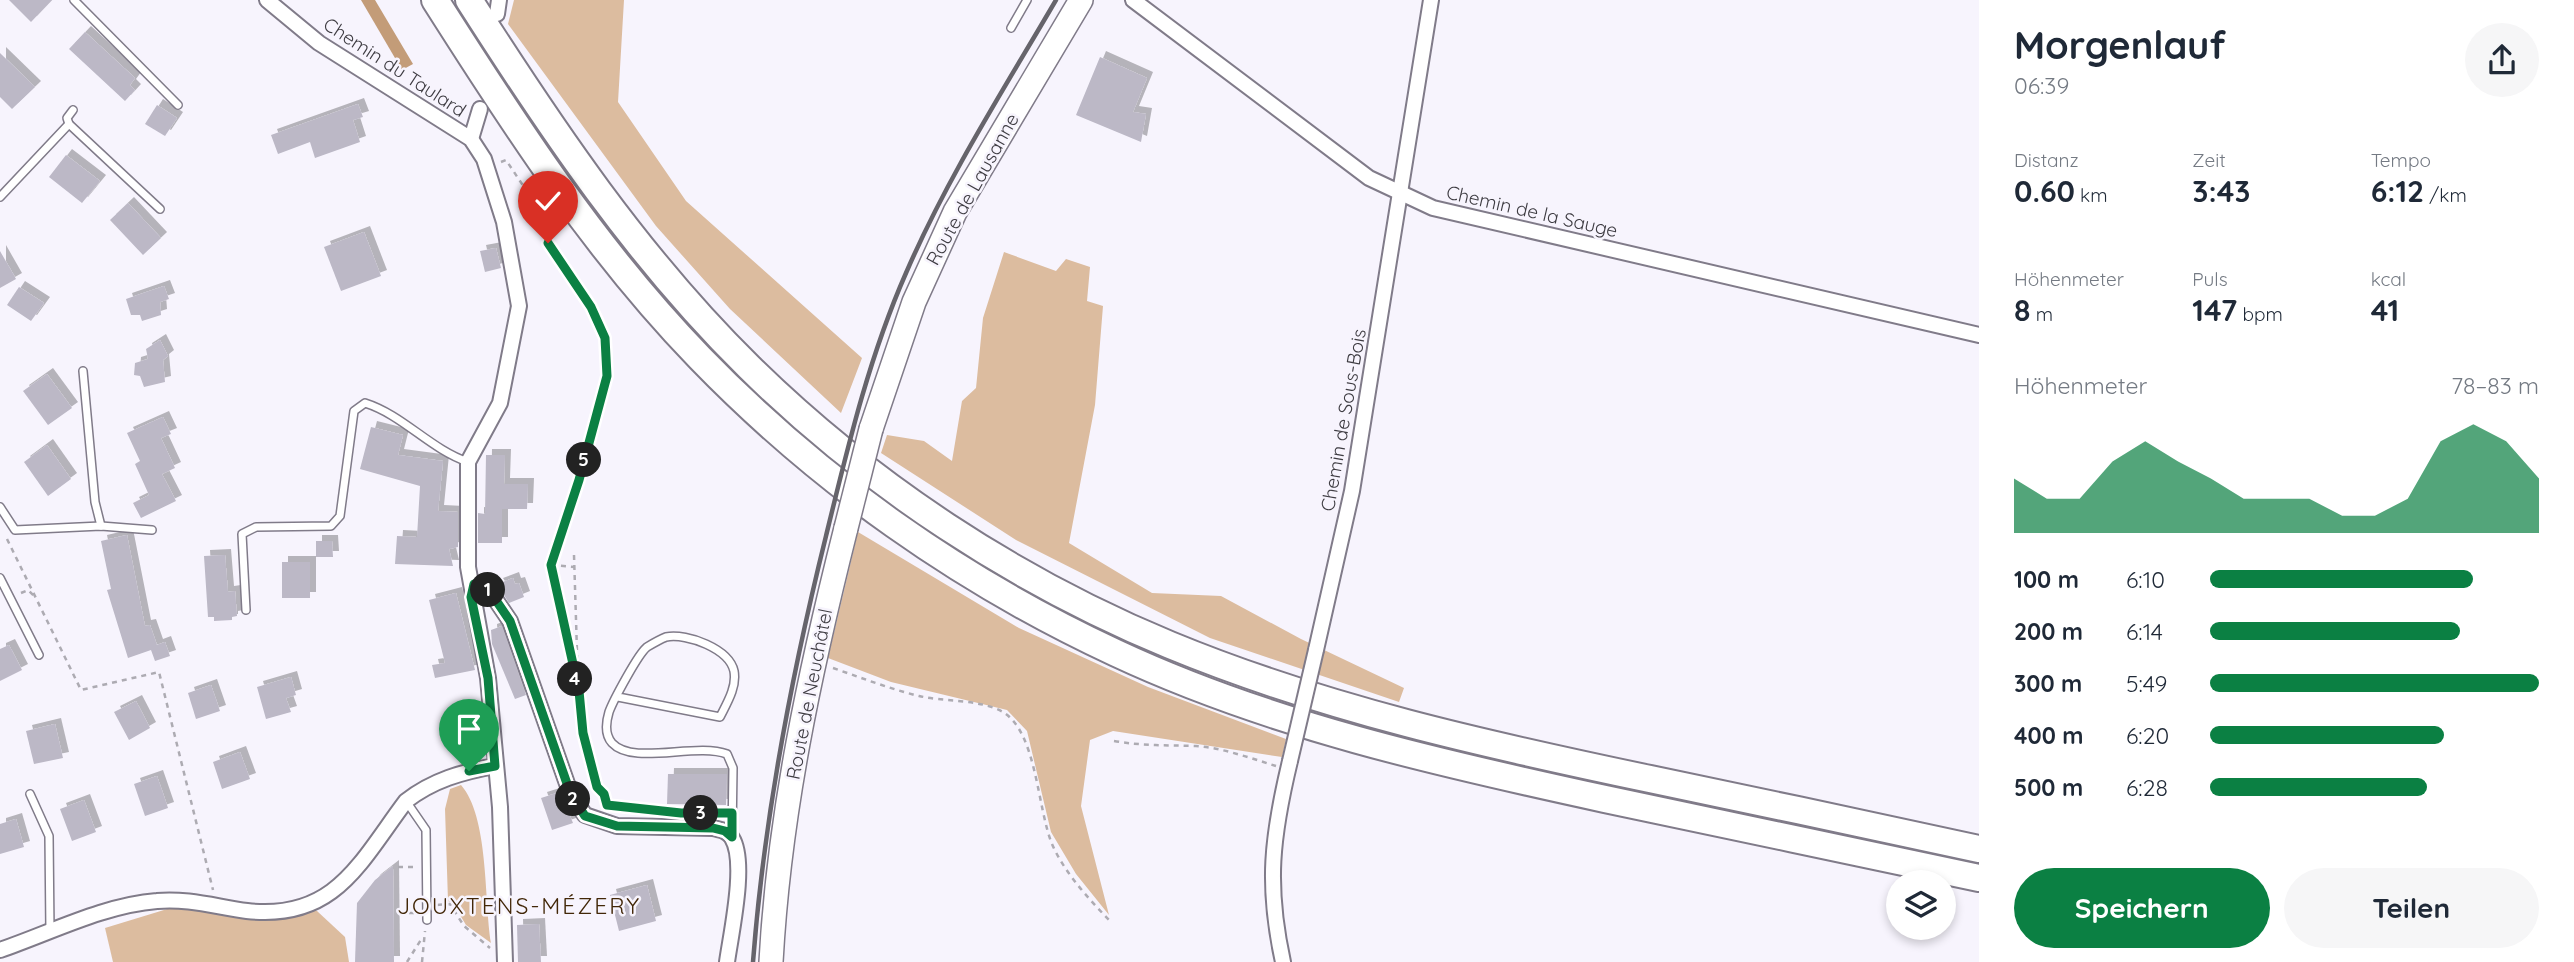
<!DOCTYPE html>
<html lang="de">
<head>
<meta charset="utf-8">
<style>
	:root { --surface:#fff; --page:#f6f6f7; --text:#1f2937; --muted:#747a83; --accent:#0b8043 }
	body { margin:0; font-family:Quicksand,sans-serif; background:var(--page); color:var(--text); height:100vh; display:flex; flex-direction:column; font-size:26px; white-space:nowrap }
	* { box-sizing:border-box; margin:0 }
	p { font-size:23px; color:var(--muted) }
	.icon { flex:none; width:38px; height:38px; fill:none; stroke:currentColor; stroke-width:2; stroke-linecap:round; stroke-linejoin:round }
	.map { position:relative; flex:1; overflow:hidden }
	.panel { display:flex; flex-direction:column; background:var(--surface); width:595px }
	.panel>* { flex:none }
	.buttons { position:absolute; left:1886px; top:870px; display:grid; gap:14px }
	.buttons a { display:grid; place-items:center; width:70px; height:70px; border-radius:50%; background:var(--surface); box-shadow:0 4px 10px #0003; font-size:35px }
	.pin { position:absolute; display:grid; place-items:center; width:60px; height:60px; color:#fff; margin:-72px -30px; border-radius:50% 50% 50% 0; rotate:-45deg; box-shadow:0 0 7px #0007 }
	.pin .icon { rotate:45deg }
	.km { position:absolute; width:35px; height:35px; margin:-18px; border-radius:50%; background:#222; color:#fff; font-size:19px; line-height:35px; text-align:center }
	.round { display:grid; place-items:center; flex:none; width:74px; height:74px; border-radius:37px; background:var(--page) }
	.overview { display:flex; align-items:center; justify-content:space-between; height:119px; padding:0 35px }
	h1 { font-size:38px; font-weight:700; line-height:52px }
	.metrics { display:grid; grid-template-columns:repeat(3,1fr); gap:10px; height:119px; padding:7px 35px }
	.metrics div { display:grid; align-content:center }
	.metrics b { font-size:30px; font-weight:700 }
	.metrics small { font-size:19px; font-weight:400 }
	.metrics p { font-size:19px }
	.chart { height:196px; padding:14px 35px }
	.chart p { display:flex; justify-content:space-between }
	.chart svg { width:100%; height:126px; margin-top:7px; fill:var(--accent); opacity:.7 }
	.action { display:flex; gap:14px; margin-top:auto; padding:14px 35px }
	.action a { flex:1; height:80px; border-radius:42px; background:var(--accent); color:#fff; font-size:28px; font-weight:700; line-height:80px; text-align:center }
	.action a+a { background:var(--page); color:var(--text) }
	ul { padding:0 35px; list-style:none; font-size:23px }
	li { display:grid; grid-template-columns:112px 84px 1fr; align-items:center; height:52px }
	li i { height:18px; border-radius:9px; background:var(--accent) }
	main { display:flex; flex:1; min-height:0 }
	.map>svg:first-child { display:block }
</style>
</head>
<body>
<main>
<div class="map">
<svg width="1979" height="962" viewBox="0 0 1979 962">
	<defs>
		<filter id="shadow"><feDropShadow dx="6" dy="-6" stdDeviation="0" flood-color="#0004"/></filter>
	</defs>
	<rect width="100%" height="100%" fill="#f7f4fd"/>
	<!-- green -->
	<g fill="#dcbc9f">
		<path d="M514,0H624L618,102L686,201L862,358L841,413L730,309L656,226L508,24Z"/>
		<path d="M1004,252L1056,271L1066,259L1090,267L1087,301L1103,306L1095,405L1069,543L1152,593L1221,596L1301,639L1404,688L1399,702L1210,638L1016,540L881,453L887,435L924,441L952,461L962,401L976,388L983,318Z"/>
		<path d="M858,532L1019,628L1148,687L1286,739L1282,757L1113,731L1090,740L1081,806L1109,915L1076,874L1051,832L1027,731L1007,710L891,682L828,658Z"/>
		<path d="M461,785C489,817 484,899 491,943L466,925L454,905L448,901L445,809L450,789Z"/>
		<path d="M200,899L317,911L345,937L349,962H113L105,928Z"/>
	</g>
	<!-- water -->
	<path fill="#c39c78" d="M361,0H375L413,64L402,70Z"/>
	<!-- building -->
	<g fill="#bcb8c6" filter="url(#shadow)">
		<path d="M9,0H52L31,22Z"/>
		<path d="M85,32L135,78L130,85L135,90L125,101L69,49Z"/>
		<path d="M0,53L35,87L12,109L0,97Z"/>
		<path d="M1100,57L1147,78L1133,112L1146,114L1141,142L1076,115Z"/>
		<path d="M358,104L363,117L353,120L360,142L315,158L310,142L278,154L271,135Z"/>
		<path d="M157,105L177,118L165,136L145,124Z"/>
		<path d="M66,155L100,181L82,203L49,177Z"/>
		<path d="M128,203L161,238L143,255L110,220Z"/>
		<path d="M364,232L381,276L341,291L324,247Z"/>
		<path d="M496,248L501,268L485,272L480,251Z"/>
		<path d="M0,251L16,279L0,288Z"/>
		<path d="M164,286L169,299L160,302L161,315L142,321L140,315H131L126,299Z"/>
		<path d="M19,287L44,303L31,321L7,305Z"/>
		<path d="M160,340L168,356L163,360L165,382L144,387L140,376L134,375L135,363L148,359L146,349Z"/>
		<path d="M47,374L72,408L48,425L23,391Z"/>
		<path d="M163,417L171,434L161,438L175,468L162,474L176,501L141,518L133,503L149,495L135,464L140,461L127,433Z"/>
		<path d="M371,427L403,435L398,455L443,461L438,511L458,512V547L449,549L453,566L395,564L397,536L417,537L420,486L360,469Z"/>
		<path d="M47,445L71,479L48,496L24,462Z"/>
		<path d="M486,455H505L504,484H528L527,509H502V543H478V513L485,514Z"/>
		<path d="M127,535L145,626L150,625L157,645L165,642L170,656L155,661L151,650L128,658L107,590L111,589L101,541Z"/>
		<path d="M316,541H332L333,557H316Z"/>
		<path d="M225,555L228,592L235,591L237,616L232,617V620L214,621V617H208L204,556Z"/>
		<rect x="282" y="562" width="28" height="36"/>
		<path d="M513,578L515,584L519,583L524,597L509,603L497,584Z"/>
		<path d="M456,593L475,670L435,678L432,665L445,663L429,600Z"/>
		<path d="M502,626L526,695L515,699L492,644L491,630Z"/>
		<path d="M9,645L22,670L0,681V649Z"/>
		<path d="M291,677L296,695L286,698L291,712L266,719L257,687Z"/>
		<path d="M211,685L220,711L196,719L188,693Z"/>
		<path d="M136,701L150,728L129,740L114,712Z"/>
		<path d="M55,724L63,758L34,764L26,731Z"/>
		<path d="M240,752L250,779L222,789L213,762Z"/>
		<path d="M668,774H727L726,805L667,804Z"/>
		<path d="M157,776L168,808L145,816L134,784Z"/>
		<path d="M560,792L573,823L552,830L541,798Z"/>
		<path d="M84,800L96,832L72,841L60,809Z"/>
		<path d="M16,819L24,847L0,854V824Z"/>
		<path d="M393,866L394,962H355L357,903L375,880Z"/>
		<path d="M647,885L656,921L619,931L610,895Z"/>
		<path d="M539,924L541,962H518L517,925Z"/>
	</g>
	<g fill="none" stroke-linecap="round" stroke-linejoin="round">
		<defs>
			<g id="lane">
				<path d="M74,0L178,105"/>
				<path d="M1011,28L1027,0"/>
				<path d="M69,124L67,118L73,110"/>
				<path d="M0,197L69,124L160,209"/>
				<path d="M83,371L95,502L101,526"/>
				<path d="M0,507L15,530L101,526L152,530"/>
				<path d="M0,578L39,655"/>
				<path d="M246,610L242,534L256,527L331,526L340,516L354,411L365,403C403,415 430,449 468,462"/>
				<path d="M618,697L720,717C727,703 737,687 734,671C729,649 688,633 666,637C661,639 652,644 647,647C638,654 613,701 609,712C606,722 605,735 612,743C633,766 696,742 727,754L733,768L732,836"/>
				<path d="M30,794L49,836L50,932"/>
				<path d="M406,801L426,830L427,920"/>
			</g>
			<g id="street">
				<path d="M267,0L319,43L471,139L484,159L504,222L519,306L500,403L468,462V567L488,678L500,807L505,962"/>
				<path d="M1133,0L1369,178L1433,208L1979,335"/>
				<path d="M497,14L499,0"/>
				<path d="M471,139L480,109"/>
				<path d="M474,584L489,590L510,621L571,795L585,815L617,826L713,828C721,830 728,831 732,838C747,862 731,933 727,962"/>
				<path d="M1316,650L1352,491L1431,0"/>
				<path d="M0,950C50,933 104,905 157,901C187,898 217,907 247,911C335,921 360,862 406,801C433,780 462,772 495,766"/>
				<path d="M1283,962C1266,885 1272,836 1290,761"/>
			</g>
			<g id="primary">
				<path d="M871,429L914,302L955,212L1081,0"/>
				<path d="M771,962C779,814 810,671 846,528"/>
			</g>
			<g id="highway">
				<path d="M435,0C515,126 596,251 700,358C819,481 961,581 1116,653C1270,725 1439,763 1605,799C1730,825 1854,852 1979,878"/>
				<path d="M469,0C552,130 638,258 749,367C869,485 1015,581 1170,645C1325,709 1488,745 1650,779C1760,802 1869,825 1979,849"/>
			</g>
		</defs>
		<!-- lane casing -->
		<use href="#lane" stroke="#807b89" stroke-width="10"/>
		<!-- street casing -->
		<use href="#street" stroke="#807b89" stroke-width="18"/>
		<!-- primary casing -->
		<use href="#primary" stroke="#807b89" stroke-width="26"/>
		<!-- highway casing -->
		<use href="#highway" stroke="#807b89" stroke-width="30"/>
		<!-- path -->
		<g stroke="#adabb2" stroke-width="2.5" stroke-dasharray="5 5" stroke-linecap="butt">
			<path d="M501,162L506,160L526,190L548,243L591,307L605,338L608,376L579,480L551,565L578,691L583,733L597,787L604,794L607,805L656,811"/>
			<path d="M7,539L81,690L159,672L213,890"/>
			<path d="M574,555L578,684"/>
			<path d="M551,565L575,567"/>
			<path d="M21,593L28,590L34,596"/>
			<path d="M833,668C862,678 890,689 919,696C945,702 980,699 1003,712C1037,733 1037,807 1052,844C1064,872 1088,898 1109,920"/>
			<path d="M1114,741C1143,746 1167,745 1196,746C1223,748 1250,758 1276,766"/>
			<path d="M398,867H415"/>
			<path d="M437,905L450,904L464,926L490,948"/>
			<path d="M399,913H417"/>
			<path d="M407,962L422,938"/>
			<path d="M422,962L425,931"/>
		</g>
		<!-- lane -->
		<use href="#lane" stroke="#fff" stroke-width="7"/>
		<!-- street -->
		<use href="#street" stroke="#fff" stroke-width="14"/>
		<!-- primary -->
		<use href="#primary" stroke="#fff" stroke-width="23"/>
		<!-- highway -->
		<use href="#highway" stroke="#fff" stroke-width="26"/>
		<!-- rail -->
		<path stroke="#66646b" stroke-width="4.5" d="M753,962C764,817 791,677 826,536C848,446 869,357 906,273C947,178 1004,89 1056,0"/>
		<defs>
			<path id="street-bridge" d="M1290,761L1316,650"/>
			<path id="primary-bridge" d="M846,528L871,429"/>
		</defs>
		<!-- street-bridge casing -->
		<use href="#street-bridge" stroke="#807b89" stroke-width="18" stroke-linecap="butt"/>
		<!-- primary-bridge casing -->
		<use href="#primary-bridge" stroke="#807b89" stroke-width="26" stroke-linecap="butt"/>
		<!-- street-bridge -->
		<use href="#street-bridge" stroke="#fff" stroke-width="14"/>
		<!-- primary-bridge -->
		<use href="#primary-bridge" stroke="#fff" stroke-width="23"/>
	</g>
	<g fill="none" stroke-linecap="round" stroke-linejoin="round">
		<defs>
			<path id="route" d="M469,771L495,766L488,678L471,597L474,584L489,590L510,621L571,795L585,816L617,826L713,828L725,831L732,837V813H681L607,805L604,794L597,787L583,733L579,691L551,565L579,480L607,376L605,338L591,307L548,243"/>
		</defs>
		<!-- route casing -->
		<use href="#route" stroke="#fff" stroke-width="14"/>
		<!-- route -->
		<use href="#route" stroke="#0b8043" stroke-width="9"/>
	</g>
	<g text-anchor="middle" stroke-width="5" stroke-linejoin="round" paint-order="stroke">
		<!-- street labels -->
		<g font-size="19" fill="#3e3c42" stroke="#f7f4fd">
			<text transform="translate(395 67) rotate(33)" y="7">Chemin du Taulard</text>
			<text transform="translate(972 189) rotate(-61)" y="7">Route de Lausanne</text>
			<text transform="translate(1532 211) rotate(13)" y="7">Chemin de la Sauge</text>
			<text transform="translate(1343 420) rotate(-80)" y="7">Chemin de Sous-Bois</text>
			<text transform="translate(809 694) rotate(-79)" y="7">Route de Neuchâtel</text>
		</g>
		<!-- quarter labels -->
		<g font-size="23" letter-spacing="2" fill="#422708" stroke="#f7f4fd">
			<text x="519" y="914">JOUXTENS-MÉZERY</text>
		</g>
	</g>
</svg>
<div class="buttons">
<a><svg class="icon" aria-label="layers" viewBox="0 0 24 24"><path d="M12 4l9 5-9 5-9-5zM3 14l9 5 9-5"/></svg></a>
</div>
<div class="pin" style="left:469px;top:771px;background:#1e9e55"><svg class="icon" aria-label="arrive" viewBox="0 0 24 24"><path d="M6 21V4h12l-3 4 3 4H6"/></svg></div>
<div class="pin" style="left:548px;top:243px;background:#d93025"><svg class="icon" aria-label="check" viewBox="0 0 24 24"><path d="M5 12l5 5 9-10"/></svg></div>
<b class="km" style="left:488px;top:590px">1</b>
<b class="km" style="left:573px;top:799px">2</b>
<b class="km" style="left:701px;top:813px">3</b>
<b class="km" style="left:575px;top:679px">4</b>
<b class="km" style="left:584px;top:460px">5</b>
</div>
<section class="panel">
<div class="overview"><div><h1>Morgenlauf</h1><p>06:39</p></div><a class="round"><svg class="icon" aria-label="share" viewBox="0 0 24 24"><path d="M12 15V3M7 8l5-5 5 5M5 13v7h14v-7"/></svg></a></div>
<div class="metrics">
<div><p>Distanz</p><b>0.60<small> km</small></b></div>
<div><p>Zeit</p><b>3:43</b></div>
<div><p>Tempo</p><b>6:12<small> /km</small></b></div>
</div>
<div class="metrics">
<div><p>Höhenmeter</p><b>8<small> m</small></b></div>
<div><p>Puls</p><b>147<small> bpm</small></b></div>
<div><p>kcal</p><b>41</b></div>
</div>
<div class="chart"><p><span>Höhenmeter</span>78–83 m</p>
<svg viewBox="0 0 160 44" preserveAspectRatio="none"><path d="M0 44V25L10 32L20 32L30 19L40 12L50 19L60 25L70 32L80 32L90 32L100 38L110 38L120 32L130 12L140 6L150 12L160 25V44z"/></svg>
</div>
<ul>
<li><b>100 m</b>6:10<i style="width:80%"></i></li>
<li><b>200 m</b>6:14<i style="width:76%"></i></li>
<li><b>300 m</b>5:49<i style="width:100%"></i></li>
<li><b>400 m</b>6:20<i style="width:71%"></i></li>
<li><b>500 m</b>6:28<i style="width:66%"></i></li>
</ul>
<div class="action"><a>Speichern</a><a>Teilen</a></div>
</section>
</main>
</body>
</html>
